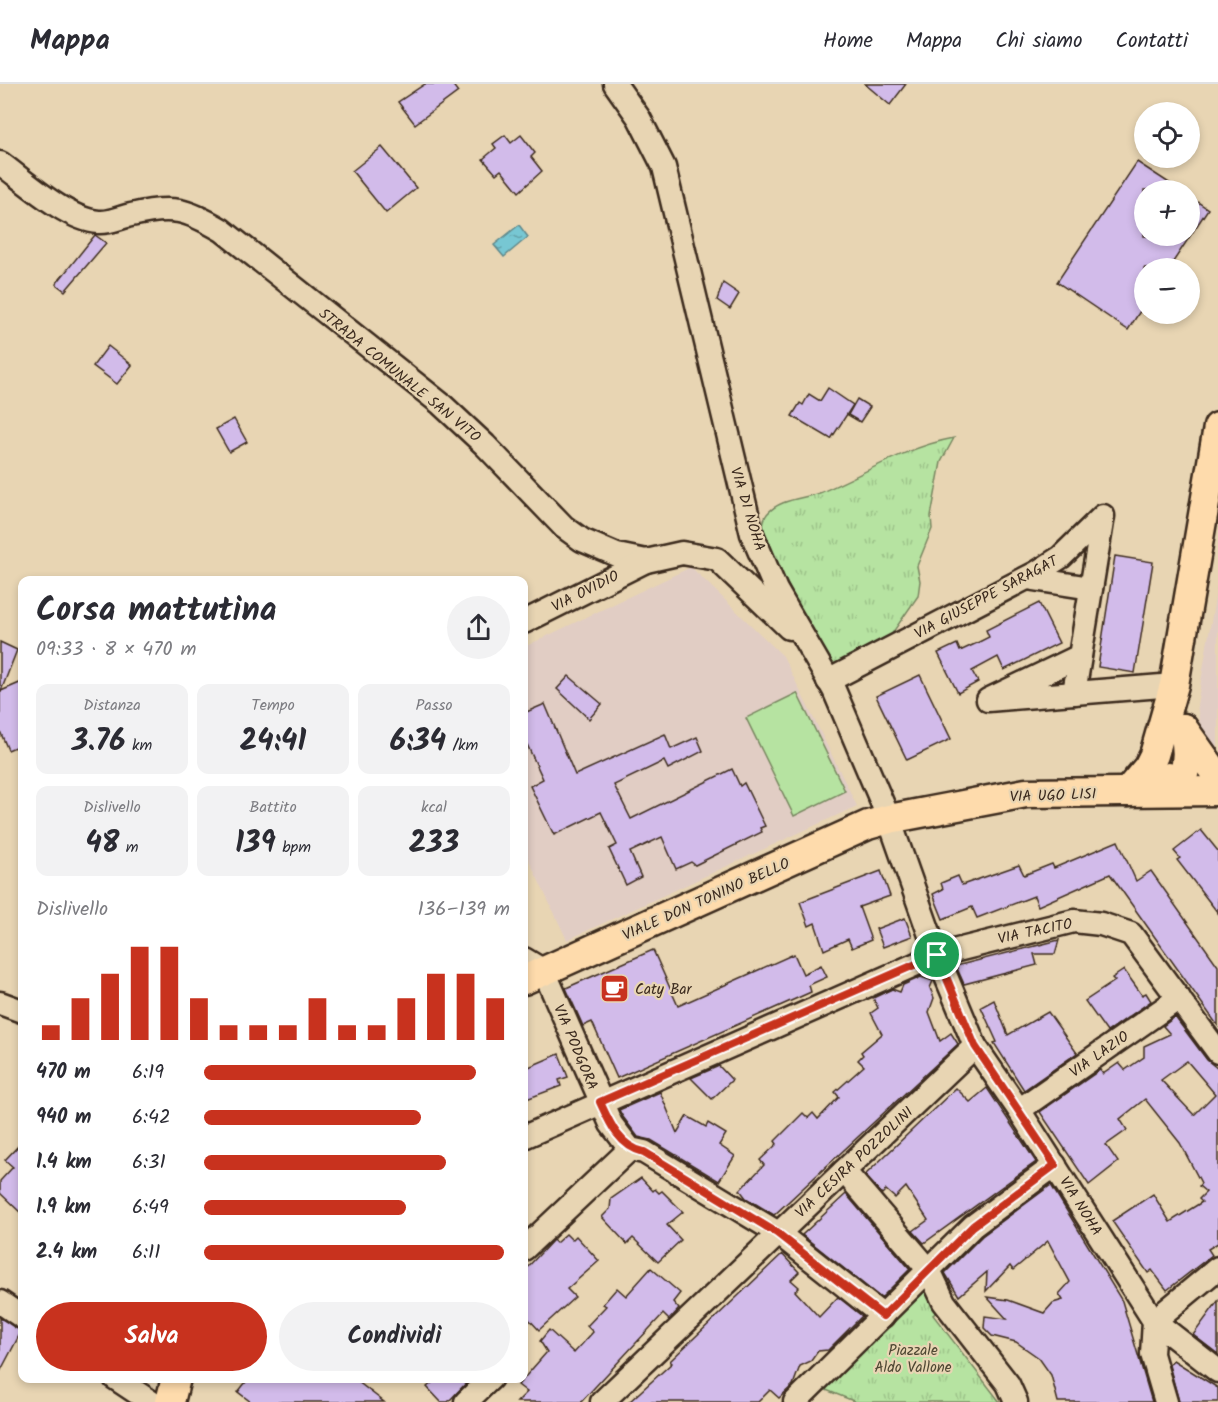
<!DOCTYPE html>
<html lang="it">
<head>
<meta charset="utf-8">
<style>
	:root { --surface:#fff; --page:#f2f2f3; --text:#2b2b33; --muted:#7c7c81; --line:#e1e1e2; --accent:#c8321e }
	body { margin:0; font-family:Kalam,sans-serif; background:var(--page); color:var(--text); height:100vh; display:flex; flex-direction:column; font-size:22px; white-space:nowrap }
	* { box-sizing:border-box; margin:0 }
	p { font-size:20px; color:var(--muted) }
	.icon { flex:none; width:33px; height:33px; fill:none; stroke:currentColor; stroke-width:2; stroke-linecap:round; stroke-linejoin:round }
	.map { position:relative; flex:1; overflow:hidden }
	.sheet { position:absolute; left:18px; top:492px; width:510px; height:807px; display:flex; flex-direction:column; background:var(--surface); border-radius:12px; box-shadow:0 3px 9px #0003 }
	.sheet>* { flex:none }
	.controls { position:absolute; left:1134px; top:18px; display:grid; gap:12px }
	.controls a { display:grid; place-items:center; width:66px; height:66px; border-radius:50%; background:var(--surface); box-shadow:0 3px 9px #0003; font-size:30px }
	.pin { position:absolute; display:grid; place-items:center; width:51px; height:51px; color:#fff; margin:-26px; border:3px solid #fff; border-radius:50%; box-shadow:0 2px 6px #0007 }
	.round { display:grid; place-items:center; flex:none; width:63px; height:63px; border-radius:32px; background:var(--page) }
	.headline { display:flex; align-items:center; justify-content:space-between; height:102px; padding:0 18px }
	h1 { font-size:33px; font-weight:800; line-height:45px }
	.stats { display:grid; grid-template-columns:repeat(3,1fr); gap:9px; height:102px; padding:6px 18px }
	.stats div { display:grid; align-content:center; border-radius:12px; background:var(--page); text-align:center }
	.stats b { font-size:30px; font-weight:800 }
	.stats small { font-size:16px; font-weight:400 }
	.stats p { font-size:16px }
	.chart { height:168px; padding:12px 18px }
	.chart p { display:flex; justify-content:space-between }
	.chart svg { width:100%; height:108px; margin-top:6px; stroke:var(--accent); stroke-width:6 }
	.primary-button { display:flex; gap:12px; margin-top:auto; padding:12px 18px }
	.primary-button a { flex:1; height:69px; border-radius:36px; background:var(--accent); color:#fff; font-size:24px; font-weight:800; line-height:69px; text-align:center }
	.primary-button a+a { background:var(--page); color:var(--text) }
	ul { padding:0 18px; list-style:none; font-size:20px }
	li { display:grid; grid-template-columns:96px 72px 1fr; align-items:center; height:45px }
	li i { height:15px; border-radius:8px; background:var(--accent) }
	header { display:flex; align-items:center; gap:36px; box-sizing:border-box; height:84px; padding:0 30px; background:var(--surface); border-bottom:2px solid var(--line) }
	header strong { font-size:28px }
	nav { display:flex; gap:33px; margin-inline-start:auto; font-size:21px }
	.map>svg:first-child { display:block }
</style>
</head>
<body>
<header>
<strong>Mappa</strong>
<nav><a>Home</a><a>Mappa</a><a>Chi siamo</a><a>Contatti</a></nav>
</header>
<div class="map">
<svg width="1218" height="1318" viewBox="0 0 1218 1318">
	<defs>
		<pattern id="grass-tufts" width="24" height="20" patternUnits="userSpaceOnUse" patternTransform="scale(1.5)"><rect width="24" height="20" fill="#b6e3a1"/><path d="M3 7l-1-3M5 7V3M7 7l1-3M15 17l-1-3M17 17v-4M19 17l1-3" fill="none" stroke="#9dc38a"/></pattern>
		<pattern id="water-ripples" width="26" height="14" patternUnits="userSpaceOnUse" patternTransform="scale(1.5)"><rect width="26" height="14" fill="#77c7d3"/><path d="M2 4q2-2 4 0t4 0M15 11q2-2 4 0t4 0" fill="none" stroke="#63a2ab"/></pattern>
	</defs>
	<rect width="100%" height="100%" fill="#e8d5b3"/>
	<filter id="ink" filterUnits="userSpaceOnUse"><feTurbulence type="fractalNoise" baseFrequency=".0167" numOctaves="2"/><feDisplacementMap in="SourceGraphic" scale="12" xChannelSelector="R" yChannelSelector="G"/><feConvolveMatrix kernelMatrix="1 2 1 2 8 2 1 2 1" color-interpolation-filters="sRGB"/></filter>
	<g filter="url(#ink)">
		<!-- built -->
		<g fill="#e1cdc4">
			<path d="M691,483L783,572L857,722L567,856L524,766V563Z"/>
			<path d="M1218,496V665L1200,642L1197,621Z"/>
		</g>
		<!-- grass -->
		<g fill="url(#grass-tufts)" stroke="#788660" stroke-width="1.5">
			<path d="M954,354L941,378L931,432L932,445L917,482L920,497L918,512L891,551L830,583L763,452C763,445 762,436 767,430C780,414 805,415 822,408C866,389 906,363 954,354Z"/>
			<path d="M926,1203L943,1223L933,1231L1000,1318H856L821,1304Z"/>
		</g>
		<!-- garden -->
		<path fill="#b6e3a1" stroke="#788660" stroke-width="1.5" d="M797,609L845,707L794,732L746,634Z"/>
		<!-- water -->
		<path fill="url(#water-ripples)" stroke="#5f888b" stroke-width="1.5" d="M519,141L528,153L504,173L494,161Z"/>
		<!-- building -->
		<g fill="#d2bbea" stroke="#3b2a1e" stroke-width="1.5" fill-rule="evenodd">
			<path d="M425,0H452L458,8L415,40L398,18Z"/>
			<path d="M865,0H906L890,21Z"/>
			<path d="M505,51L511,59L521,51L535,69L531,73L542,87L519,108L501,86L496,90L483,75L496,64L493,60Z"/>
			<path d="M382,63L416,104L386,129L352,87Z"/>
			<path d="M1137,78L1180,106H1144V152H1190V113L1208,125L1169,184H1144V221L1128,246L1057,198Z"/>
			<path d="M95,151L106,159L65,207L56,200Z"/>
			<path d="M723,199L739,210L730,225L717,216Z"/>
			<path d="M108,262L132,281L117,300L93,282Z"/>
			<path d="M828,304L853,321L831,355L792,332L800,319L803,321L809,310L820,317Z"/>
			<path d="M857,315L870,323L860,338L848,331Z"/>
			<path d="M234,335L247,358L229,368L216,345Z"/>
			<path d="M1115,472L1153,478L1135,589L1098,583Z"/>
			<path d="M1039,519L1059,559L1004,586L998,573L972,587L978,598L958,609L938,569L957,560L960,567L977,559L989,553L986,546Z"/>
			<path d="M0,558L17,566L1,607L22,598V660L8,666L0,647Z"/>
			<path d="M920,591L951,655L907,676L876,612Z"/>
			<path d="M569,592L602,620L589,635L557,605Z"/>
			<path d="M545,620L575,691L665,650L671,665L697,653L703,667L668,685L664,677L614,701L631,735L732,685L740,702L744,699L765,742L760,744L762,748L695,781L691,778L676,785L662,753L630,768L641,793L626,801L609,765L617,761L601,728L554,751L530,702L543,695L524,654V629Z"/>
			<path d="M1201,746L1218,767V829L1177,776L1180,774L1174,767Z"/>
			<path d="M1118,757L1136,797L1151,787L1218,882V942L1110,790L1038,822L1034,812L977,834L972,823L943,835L933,810L943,805L941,799L958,792L962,801L1019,781L1024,791L1052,780L1054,784Z"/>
			<path d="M881,787L890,812L859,823L871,856L852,864L848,855L824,866L815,839L809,842L800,818Z"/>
			<path d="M905,834L912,852L883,863L876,845Z"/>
			<path d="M1059,856L1055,870H1034L1037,881L964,900L956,882Z"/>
			<path d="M653,866L678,922L794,870L803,890L821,881L827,893L809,901L811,908L617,994L592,938L583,942L566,904Z"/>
			<path d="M1124,886L1142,911L1146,909L1151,917L1107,948L1085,917L1115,897L1112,894Z"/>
			<path d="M921,893L933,897L930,904L934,914L929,928L940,957L951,949L958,960L774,1131L746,1114L740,1106L764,1081L760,1076L777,1060L775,1057L803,1029L808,1034L813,1029L818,1035L839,1013L835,1008L864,982L858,976L863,971L861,968L882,950L871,929L878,924L873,914L892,905L900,908L903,901Z"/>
			<path d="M994,916L1008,951L1048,928L1077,969L1024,1006L994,959L997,958L981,923Z"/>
			<path d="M1175,933L1207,976L1218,985V1159L1208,1165L1212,1171L1167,1206L1152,1186L1148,1189L1112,1137L1153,1110L1170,1138L1202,1118L1199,1115L1206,1108L1199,1102L1201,1099L1180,1059L1145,1015L1120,1035L1127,1046L1106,1061L1118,1078L1089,1101L1040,1028L1100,986L1103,990L1119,979L1125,986L1144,973V962L1170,950L1163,942ZM1187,977L1215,1010L1194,1031L1161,996Z"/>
			<path d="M559,970L568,993L559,996L561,1002L524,1016V985Z"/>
			<path d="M719,982L732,996L712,1015L691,994Z"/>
			<path d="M956,1004L970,1018L987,1004L1036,1078L924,1159L913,1147L928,1136L906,1103L895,1114L886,1106L882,1110L865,1091Z"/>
			<path d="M660,1008L677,1049L687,1032L706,1043L708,1039L726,1050L719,1061L735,1072L719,1097L651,1056L638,1053L623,1033L619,1026Z"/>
			<path d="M22,1058V1130L0,1109V1097L13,1083L5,1076Z"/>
			<path d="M641,1094L653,1107L655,1105L659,1109L662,1107L683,1128L667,1141L681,1156L658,1178L633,1154L627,1160L602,1133L610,1125L611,1115Z"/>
			<path d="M1051,1101L1122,1217L1152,1318H1058L1051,1291L1039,1274L1016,1258L992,1252L984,1244L985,1232L1007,1235L987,1213L1008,1216L1044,1229L1053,1219L1063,1216L1059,1210L1070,1198L1048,1157L1013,1186L1010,1182L986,1207L987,1188L959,1212L945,1189L982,1152Z"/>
			<path d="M846,1110L910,1185L881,1214L802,1151Z"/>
			<path d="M566,1150L572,1156L576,1152L599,1177L567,1205L575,1213L539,1246L524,1230V1187L553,1156L556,1159Z"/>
			<path d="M782,1170L799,1188L791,1196L799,1203L795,1207L819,1233L838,1213L862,1232L828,1266L818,1267L811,1277L800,1282L793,1301L779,1314L770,1306L758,1318H629L672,1279L670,1277Z"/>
			<path d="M651,1184L680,1209L673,1218L679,1225L669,1236L663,1230L581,1318H517L527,1308L518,1301L547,1268L540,1257L549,1246L574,1269L593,1248L587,1242L606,1222L603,1220L617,1204L626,1212Z"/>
			<path d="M1218,1217V1270L1193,1251Z"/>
			<path d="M0,1234L22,1246L0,1288Z"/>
			<path d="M1173,1276L1218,1304V1318H1179L1169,1281Z"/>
			<path d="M249,1294H353L384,1318H251L238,1308Z"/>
			<path d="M438,1294H471L448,1318H441L427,1303Z"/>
		</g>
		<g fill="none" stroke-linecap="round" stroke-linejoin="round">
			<defs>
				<g id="minor">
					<path d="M615,0L639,34L664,83L752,450L776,506L834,606L889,735L937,871L975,962L1019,1026L1154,1237L1152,1270L1166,1318"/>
					<path d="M0,79C26,98 67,136 99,138C109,139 121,133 131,131C172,121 186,125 222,146L441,320L485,361L564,443L582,456L617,471L646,477L682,469L717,475L789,544"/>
					<path d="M1027,494L1091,504"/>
					<path d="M524,538L646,477"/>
					<path d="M1080,572L988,616L1174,601"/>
					<path d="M828,597L1036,489L1061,473L1103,432L1074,609"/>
					<path d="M524,875L544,887L611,1040L630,1065L644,1068L778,1149L883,1232"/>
					<path d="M0,919L22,927"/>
					<path d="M1019,1026L1179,914"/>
					<path d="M524,1053L937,871L1074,837L1101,840L1131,850L1218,968"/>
					<path d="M844,1087L929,1186L944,1218L1008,1300L1016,1318"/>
					<path d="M524,1165L630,1065"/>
					<path d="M0,1218L22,1233"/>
					<path d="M1154,1237L1218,1184"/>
					<path d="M1154,1237L1218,1287"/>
					<path d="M115,1294L151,1318"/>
					<path d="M466,1318L491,1294"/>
					<path d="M602,1318L975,962"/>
					<path d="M795,1318L973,1142L1055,1081"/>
				</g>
				<g id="major">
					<path d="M1183,644L1218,693"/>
					<path d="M1168,693L1177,706C1188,687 1189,665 1183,644"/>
					<path d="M1127,708L1148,683L1154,671L1174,601L1218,343"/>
					<path d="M524,896L868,741L889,735L1026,709L1218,707"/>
					<path d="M170,1318L176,1294"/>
				</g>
			</defs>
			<!-- minor casing -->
			<use href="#minor" stroke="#3b2a1e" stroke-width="27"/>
			<!-- major casing -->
			<use href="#major" stroke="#3b2a1e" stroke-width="33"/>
			<!-- minor -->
			<use href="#minor" stroke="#e8d5b3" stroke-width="22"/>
			<!-- major -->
			<use href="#major" stroke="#fedbac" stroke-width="28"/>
		</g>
	</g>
	<g fill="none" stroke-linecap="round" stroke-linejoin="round" filter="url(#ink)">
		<defs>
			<path id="route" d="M937,871L975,962L1055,1081L973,1142L883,1232L777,1149L644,1068C620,1063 610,1040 600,1018Z"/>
		</defs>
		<!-- route casing -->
		<use href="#route" stroke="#fff" stroke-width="12"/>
		<!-- route -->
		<use href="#route" stroke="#c8321e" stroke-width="8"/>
	</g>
	<!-- icons -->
	<defs>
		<symbol id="cafe-square" viewBox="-11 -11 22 22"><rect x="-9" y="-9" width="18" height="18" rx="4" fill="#c8321e" stroke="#e8d5b3"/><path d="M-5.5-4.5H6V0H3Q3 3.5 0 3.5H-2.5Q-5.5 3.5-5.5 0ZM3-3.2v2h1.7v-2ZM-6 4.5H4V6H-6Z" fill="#fff"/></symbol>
	</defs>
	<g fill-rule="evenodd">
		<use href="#cafe-square" x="598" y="888" width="33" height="33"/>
	</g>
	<g text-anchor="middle" stroke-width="4.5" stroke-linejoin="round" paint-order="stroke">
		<!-- street labels -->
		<g font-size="15" fill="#3b2a1e" stroke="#e8d5b3">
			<text transform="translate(400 291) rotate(39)" y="5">STRADA COMUNALE SAN VITO</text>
			<text transform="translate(748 425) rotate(73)" y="5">VIA DI NOHA</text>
			<text transform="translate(585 507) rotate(-27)" y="5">VIA OVIDIO</text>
			<text transform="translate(986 513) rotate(-28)" y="5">VIA GIUSEPPE SARAGAT</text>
			<text transform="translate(1053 711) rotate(-2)" y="5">VIA UGO LISI</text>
			<text transform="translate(706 815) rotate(-24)" y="5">VIALE DON TONINO BELLO</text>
			<text transform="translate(1035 847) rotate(-12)" y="5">VIA TACITO</text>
			<text transform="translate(576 963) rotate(67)" y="5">VIA PODGORA</text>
			<text transform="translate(1099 970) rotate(-35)" y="5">VIA LAZIO</text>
			<text transform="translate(854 1078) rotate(-43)" y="5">VIA CESIRA POZZOLINI</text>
			<text transform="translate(1081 1122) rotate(58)" y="5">VIA NOHA</text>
		</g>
		<!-- poi labels -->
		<g font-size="15" fill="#3b2a1e" stroke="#e8d5b3" text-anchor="start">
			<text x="635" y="910">Caty Bar</text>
		</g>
		<!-- park labels -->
		<g font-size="15" fill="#4d4632" stroke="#e8d5b3">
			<text x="913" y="1271">Piazzale<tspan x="913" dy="17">Aldo Vallone</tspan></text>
		</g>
	</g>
</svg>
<div class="controls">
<a><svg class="icon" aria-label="locate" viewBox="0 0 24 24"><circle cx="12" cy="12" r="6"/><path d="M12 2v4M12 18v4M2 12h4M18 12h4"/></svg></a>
<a>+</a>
<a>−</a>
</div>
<div class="pin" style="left:937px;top:871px;background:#1e9e55"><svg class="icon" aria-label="arrive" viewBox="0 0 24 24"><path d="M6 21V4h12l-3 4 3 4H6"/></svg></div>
<section class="sheet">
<div class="headline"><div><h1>Corsa mattutina</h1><p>09:33 · 8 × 470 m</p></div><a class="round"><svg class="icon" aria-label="share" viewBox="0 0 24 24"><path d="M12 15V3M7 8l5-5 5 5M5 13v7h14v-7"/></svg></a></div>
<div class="stats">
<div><p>Distanza</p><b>3.76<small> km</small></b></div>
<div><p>Tempo</p><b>24:41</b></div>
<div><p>Passo</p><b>6:34<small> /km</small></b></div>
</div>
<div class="stats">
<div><p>Dislivello</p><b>48<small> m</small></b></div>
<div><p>Battito</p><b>139<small> bpm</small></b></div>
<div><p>kcal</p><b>233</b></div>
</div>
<div class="chart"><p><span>Dislivello</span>136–139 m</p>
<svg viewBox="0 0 160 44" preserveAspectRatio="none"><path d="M5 44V38M15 44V27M25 44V17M35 44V6M45 44V6M55 44V27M65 44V38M75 44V38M85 44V38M95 44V27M105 44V38M115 44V38M125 44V27M135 44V17M145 44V17M155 44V27"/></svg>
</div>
<ul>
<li><b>470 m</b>6:19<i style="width:89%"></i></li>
<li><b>940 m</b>6:42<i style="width:71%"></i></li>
<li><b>1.4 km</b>6:31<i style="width:79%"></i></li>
<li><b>1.9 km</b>6:49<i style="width:66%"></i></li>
<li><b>2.4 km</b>6:11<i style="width:98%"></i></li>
</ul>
<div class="primary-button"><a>Salva</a><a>Condividi</a></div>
</section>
</div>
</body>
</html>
